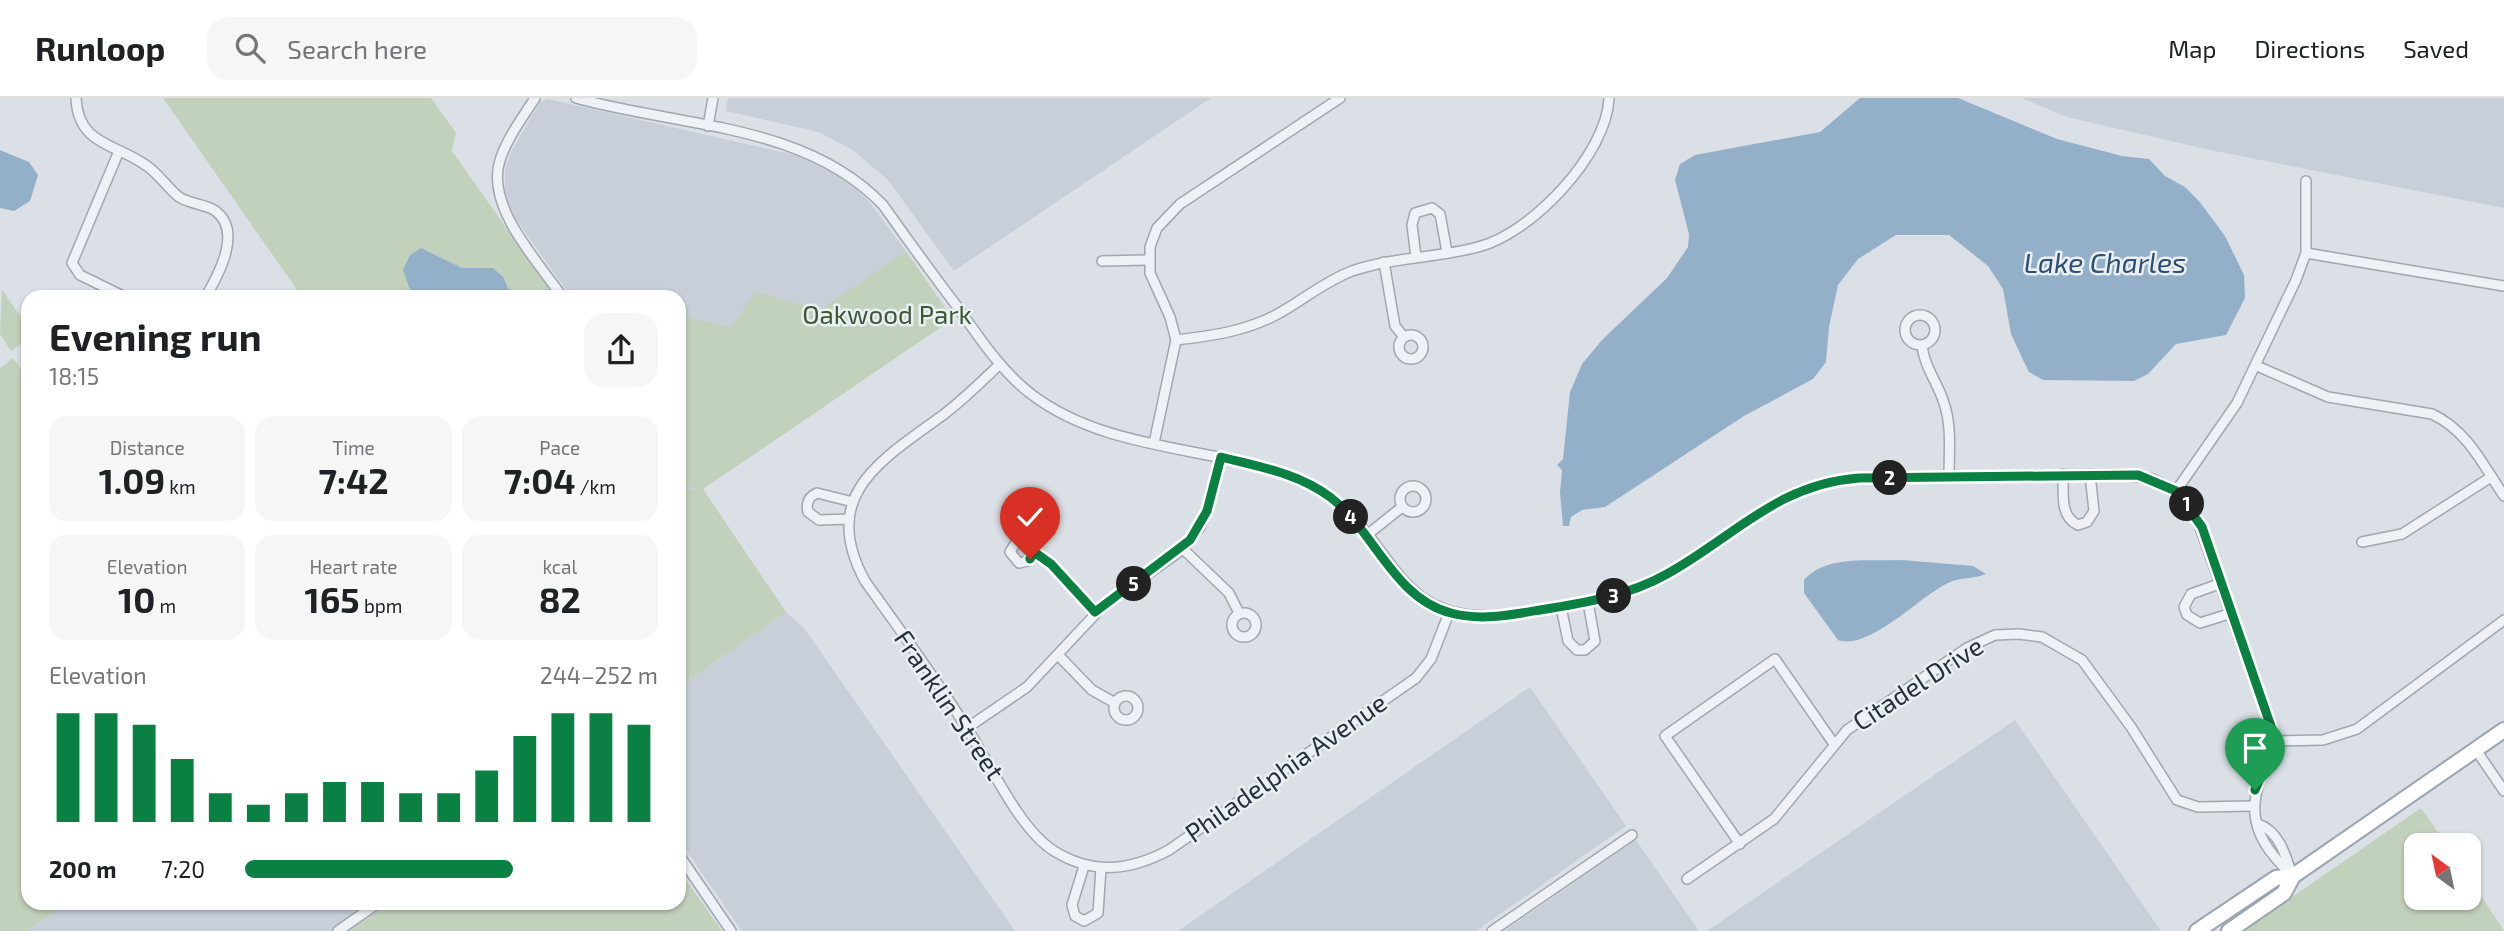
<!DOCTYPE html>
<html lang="en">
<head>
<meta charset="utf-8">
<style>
	:root { --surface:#fff; --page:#f6f6f6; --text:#202124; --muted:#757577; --line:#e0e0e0; --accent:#0b8043 }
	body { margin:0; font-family:"Exo 2",sans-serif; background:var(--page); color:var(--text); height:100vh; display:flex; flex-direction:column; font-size:26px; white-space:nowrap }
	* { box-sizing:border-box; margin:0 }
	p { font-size:23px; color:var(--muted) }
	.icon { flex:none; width:38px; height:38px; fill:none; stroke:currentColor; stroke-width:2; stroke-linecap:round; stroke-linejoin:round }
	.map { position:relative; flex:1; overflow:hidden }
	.drawer { position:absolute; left:21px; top:192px; width:665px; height:620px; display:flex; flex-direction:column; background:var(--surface); border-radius:21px; box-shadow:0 2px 5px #0004 }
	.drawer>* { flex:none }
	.needle { width:46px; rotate:327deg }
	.controls { position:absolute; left:2404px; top:735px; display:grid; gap:14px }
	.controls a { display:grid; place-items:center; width:77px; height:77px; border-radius:14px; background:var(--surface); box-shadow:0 2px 5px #0004; font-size:35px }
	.pin { position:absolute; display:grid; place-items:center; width:60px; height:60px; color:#fff; margin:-72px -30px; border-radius:50% 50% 50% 0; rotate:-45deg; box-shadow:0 0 7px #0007 }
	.pin .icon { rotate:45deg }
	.km { position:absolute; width:35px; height:35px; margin:-18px; border-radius:50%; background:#222; color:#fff; font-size:19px; line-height:35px; text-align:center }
	.round { display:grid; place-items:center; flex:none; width:74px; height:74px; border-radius:21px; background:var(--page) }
	.head { display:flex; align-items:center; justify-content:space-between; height:119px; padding:0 28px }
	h1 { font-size:38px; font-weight:700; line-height:52px }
	.stats { display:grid; grid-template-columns:repeat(3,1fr); gap:10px; height:119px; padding:7px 28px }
	.stats div { display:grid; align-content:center; border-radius:18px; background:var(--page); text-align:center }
	.stats b { font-size:35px; font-weight:700 }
	.stats small { font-size:19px; font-weight:400 }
	.stats p { font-size:19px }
	.chart { height:196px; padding:14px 28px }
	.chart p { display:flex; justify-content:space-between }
	.chart svg { width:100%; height:126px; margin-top:7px; stroke:var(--accent); stroke-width:6 }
	ul { padding:0 28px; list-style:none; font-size:23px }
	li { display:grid; grid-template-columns:112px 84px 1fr; align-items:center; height:52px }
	li i { height:18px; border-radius:9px; background:var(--accent) }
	header { display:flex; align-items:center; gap:42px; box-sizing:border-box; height:98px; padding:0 35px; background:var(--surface); border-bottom:2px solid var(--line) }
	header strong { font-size:33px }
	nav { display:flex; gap:38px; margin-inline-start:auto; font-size:24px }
	.search { width:490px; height:63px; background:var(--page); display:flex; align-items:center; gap:18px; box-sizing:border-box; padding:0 24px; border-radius:21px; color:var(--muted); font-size:26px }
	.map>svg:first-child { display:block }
</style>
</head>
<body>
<header>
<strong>Runloop</strong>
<div class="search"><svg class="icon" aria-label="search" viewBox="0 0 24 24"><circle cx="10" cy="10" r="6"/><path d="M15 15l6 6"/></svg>Search here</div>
<nav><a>Map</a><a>Directions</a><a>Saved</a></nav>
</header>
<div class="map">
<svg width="2504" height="833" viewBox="0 0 2504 833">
	<rect width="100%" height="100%" fill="#dbe0e6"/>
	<!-- built -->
	<g fill="#c9cfd8">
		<path d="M728,0H1211L954,173L888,82L854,53L819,34L726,13Z"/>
		<path d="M2022,0H2504V110L2210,52L2067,19Z"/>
		<path d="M548,1L813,61L847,82L867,101L906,153L821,212L702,392H679V200L571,199L510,113L505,100V70L512,52L540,4Z"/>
		<path d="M786,514L804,530L1015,833H742L679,742V589Z"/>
		<path d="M1530,589L1626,728L1476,833H1178Z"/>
		<path d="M2015,622L2161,833H1707L1876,717Z"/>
		<path d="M1636,742L1699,833H1504Z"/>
		<path d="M68,805H390L350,833H27Z"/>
	</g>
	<!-- green -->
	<g fill="#c2d1bc">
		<path d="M163,0H431L456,35L452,53L555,199H302Z"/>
		<path d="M906,153L953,221L703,391L786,514L679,589V392L699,391L684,387L679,357V218L731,229L756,194L820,212Z"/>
		<path d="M2,192L28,229V242L11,253L0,236Z"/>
		<path d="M13,260L28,281V805H68L27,833H0V270Z"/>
		<path d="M2421,710L2447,747H2417V800H2469V779L2504,833H2243Z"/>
		<path d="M679,772L722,833H350L390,805H679Z"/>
	</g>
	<!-- water -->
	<g fill="#94b0c8">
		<path d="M1860,0H1958L2057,41L2122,58L2149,61L2165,78L2185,89L2199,103L2225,138L2244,177L2245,200L2226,237L2176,246L2148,276L2134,283L2043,282L2029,274L2024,264L2011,236L2003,191L1988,168L1949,137H1896L1858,161L1838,187L1829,229L1826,264L1813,281L1744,318L1605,409L1582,412L1571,419L1569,428H1563L1560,395L1562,372L1557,367L1563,361L1570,294L1582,266L1602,242L1667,180L1688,149L1689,136L1675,82L1680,66L1695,57L1820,34Z"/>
		<path d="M0,52L29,64L38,77L30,103L14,113L0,110Z"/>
		<path d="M421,150L462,170H493L503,179L512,199H417L409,189L403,172L410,157Z"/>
		<path d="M1902,462L1973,468L1986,476C1975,481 1960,479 1948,485C1920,498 1869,553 1838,542L1804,495V482C1827,456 1871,464 1902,462Z"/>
	</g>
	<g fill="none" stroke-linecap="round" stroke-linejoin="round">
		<defs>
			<g id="minor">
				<path d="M76,0C78,46 113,45 144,66C158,74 166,89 179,99C190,106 204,106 214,112C244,132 218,178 205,200"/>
				<path d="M535,0C523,19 507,40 500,62C485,109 538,163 563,200"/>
				<path d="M576,0C679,29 805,25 883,107C907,141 931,174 956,207C979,239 1000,272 1031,296C1091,342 1171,348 1242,364C1267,370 1292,376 1314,388C1399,436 1387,533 1514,516C1566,510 1621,502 1667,476C1734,439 1777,386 1859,380L2117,376L2153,381L2176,393L2196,418L2276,643C2248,702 2242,731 2293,778"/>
				<path d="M708,28L713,0"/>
				<path d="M119,53L72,165L80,177L127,200"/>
				<path d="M2306,155L2504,188"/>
				<path d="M1416,159L1412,127L1415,115L1432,110L1440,116L1447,154"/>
				<path d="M1102,163L1148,162"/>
				<path d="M1384,164L1395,228L1404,239"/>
				<circle cx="1920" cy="232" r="15"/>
				<circle cx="1411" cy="249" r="12"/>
				<path d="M1176,242C1210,238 1242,234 1274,218C1301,204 1323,184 1352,173C1393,159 1437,160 1478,149C1531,136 1607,56 1609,0"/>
				<path d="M1922,247C1924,269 1938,285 1944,305C1952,328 1949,355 1949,378"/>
				<path d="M999,267C981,284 963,302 943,317C882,362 818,396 865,483C900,532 936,581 968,632C991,667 1019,731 1054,753C1093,777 1130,773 1169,752L1416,580L1431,561L1449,515"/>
				<path d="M2257,268L2328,299L2432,316C2468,333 2483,367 2504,398"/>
				<path d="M1154,345L1176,242L1170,219L1150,175V149L1157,130L1180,106L1340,0"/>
				<path d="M2063,376C2064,395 2059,418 2078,427L2087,424L2094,413L2090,376"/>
				<circle cx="1413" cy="401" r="13"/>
				<path d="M2176,393L2237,305L2296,182L2306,155V83"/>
				<path d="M849,421L819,422L808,414C806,405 808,399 817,395L853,404"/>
				<path d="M1367,437L1402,409"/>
				<path d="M2362,444L2402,436L2491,379"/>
				<path d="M1183,451L1229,495L1239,515"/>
				<path d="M1034,454L1028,463L1019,465L1010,454L1018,441L1029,443L1034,454L1051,466L1095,515"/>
				<path d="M2222,485L2191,496L2184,509L2187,517L2200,525L2232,515"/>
				<path d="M1561,509L1568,543L1577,552H1585L1595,543L1588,504"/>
				<circle cx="1244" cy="527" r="12"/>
				<path d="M1058,557L1092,592L1115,605"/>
				<circle cx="1126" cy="610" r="12"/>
				<path d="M967,630L1027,589L1104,507L1183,451L1200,429L1207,413L1221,359"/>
				<path d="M2276,643L2323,642L2357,631L2504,522"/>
				<path d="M2476,652L2504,693"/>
				<path d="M2258,726C2279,733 2286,758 2292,777"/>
				<path d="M1740,746L1665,638L1775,561L1834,646"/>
				<path d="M679,757L731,833"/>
				<path d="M1084,768L1072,807L1075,818L1084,823L1098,815L1101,770"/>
				<path d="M1687,781L1774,721L1847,632L1967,550L1995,537L2019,536L2042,539L2082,562L2131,629L2177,702L2198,709L2253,708"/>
				<path d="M338,833L378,805"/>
				<path d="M1492,833L1632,737"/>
			</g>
			<g id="primary">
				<path d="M2197,833L2276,780L2293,778L2504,632"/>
				<path d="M2229,833L2284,795L2293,778"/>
			</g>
		</defs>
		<!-- minor casing -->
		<use href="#minor" stroke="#a1a7b0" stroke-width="12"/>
		<!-- primary casing -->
		<use href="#primary" stroke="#9aa5b2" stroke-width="18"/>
		<!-- minor -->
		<use href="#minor" stroke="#eef1f5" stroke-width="9"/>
		<!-- primary -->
		<use href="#primary" stroke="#fff" stroke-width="14"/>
	</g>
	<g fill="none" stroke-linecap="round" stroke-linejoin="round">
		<defs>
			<path id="route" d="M1030,461L1034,454L1051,466L1095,514L1190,442L1207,413L1221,359C1260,369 1298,375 1330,399C1374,432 1393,500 1451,515C1480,523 1511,517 1540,512C1584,505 1628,498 1667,476C1734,439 1777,386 1859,380L2138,377L2176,393L2202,429L2276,643L2255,692"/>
		</defs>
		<!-- route casing -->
		<use href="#route" stroke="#fff" stroke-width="14"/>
		<!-- route -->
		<use href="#route" stroke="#0b8043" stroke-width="9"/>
	</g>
	<g text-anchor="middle" stroke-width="5" stroke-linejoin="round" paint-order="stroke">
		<!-- park labels -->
		<g font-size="26" fill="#3b5932" stroke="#eaeff4">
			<text x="887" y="226">Oakwood Park</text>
		</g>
		<!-- street labels -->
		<g font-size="26" fill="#252f3d" stroke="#eaeff4">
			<text transform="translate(1918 586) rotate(-33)" y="9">Citadel Drive</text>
			<text transform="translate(949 607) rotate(56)" y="9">Franklin Street</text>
			<text transform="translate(1286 670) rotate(-35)" y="9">Philadelphia Avenue</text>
		</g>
		<!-- water labels -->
		<g font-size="28" font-style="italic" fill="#2e4f71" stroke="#eaeff4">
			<text x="2105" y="175">Lake Charles</text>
		</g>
	</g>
</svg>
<div class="controls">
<a><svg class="needle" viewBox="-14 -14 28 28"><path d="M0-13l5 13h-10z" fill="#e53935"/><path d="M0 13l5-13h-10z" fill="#757577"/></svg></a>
</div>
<div class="pin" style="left:2255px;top:692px;background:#1e9e55"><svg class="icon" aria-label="arrive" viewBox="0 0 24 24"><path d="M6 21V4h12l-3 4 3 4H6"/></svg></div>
<div class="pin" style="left:1030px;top:461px;background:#d93025"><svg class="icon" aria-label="check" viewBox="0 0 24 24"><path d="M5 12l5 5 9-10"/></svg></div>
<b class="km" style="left:2187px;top:406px">1</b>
<b class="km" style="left:1890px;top:380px">2</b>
<b class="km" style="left:1614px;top:498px">3</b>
<b class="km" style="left:1351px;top:419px">4</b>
<b class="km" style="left:1134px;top:486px">5</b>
<section class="drawer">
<div class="head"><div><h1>Evening run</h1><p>18:15</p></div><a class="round"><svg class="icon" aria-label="share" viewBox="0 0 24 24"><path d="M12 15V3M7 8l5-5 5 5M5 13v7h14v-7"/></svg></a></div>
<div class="stats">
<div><p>Distance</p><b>1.09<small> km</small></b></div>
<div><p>Time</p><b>7:42</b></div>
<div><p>Pace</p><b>7:04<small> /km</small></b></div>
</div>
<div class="stats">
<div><p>Elevation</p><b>10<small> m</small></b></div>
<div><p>Heart rate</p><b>165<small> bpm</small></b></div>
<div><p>kcal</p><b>82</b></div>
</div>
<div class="chart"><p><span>Elevation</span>244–252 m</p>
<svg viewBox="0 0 160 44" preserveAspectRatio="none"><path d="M5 44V6M15 44V6M25 44V10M35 44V22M45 44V34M55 44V38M65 44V34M75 44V30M85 44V30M95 44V34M105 44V34M115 44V26M125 44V14M135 44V6M145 44V6M155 44V10"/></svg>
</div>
<ul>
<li><b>200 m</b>7:20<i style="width:65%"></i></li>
</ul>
</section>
</div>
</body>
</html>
